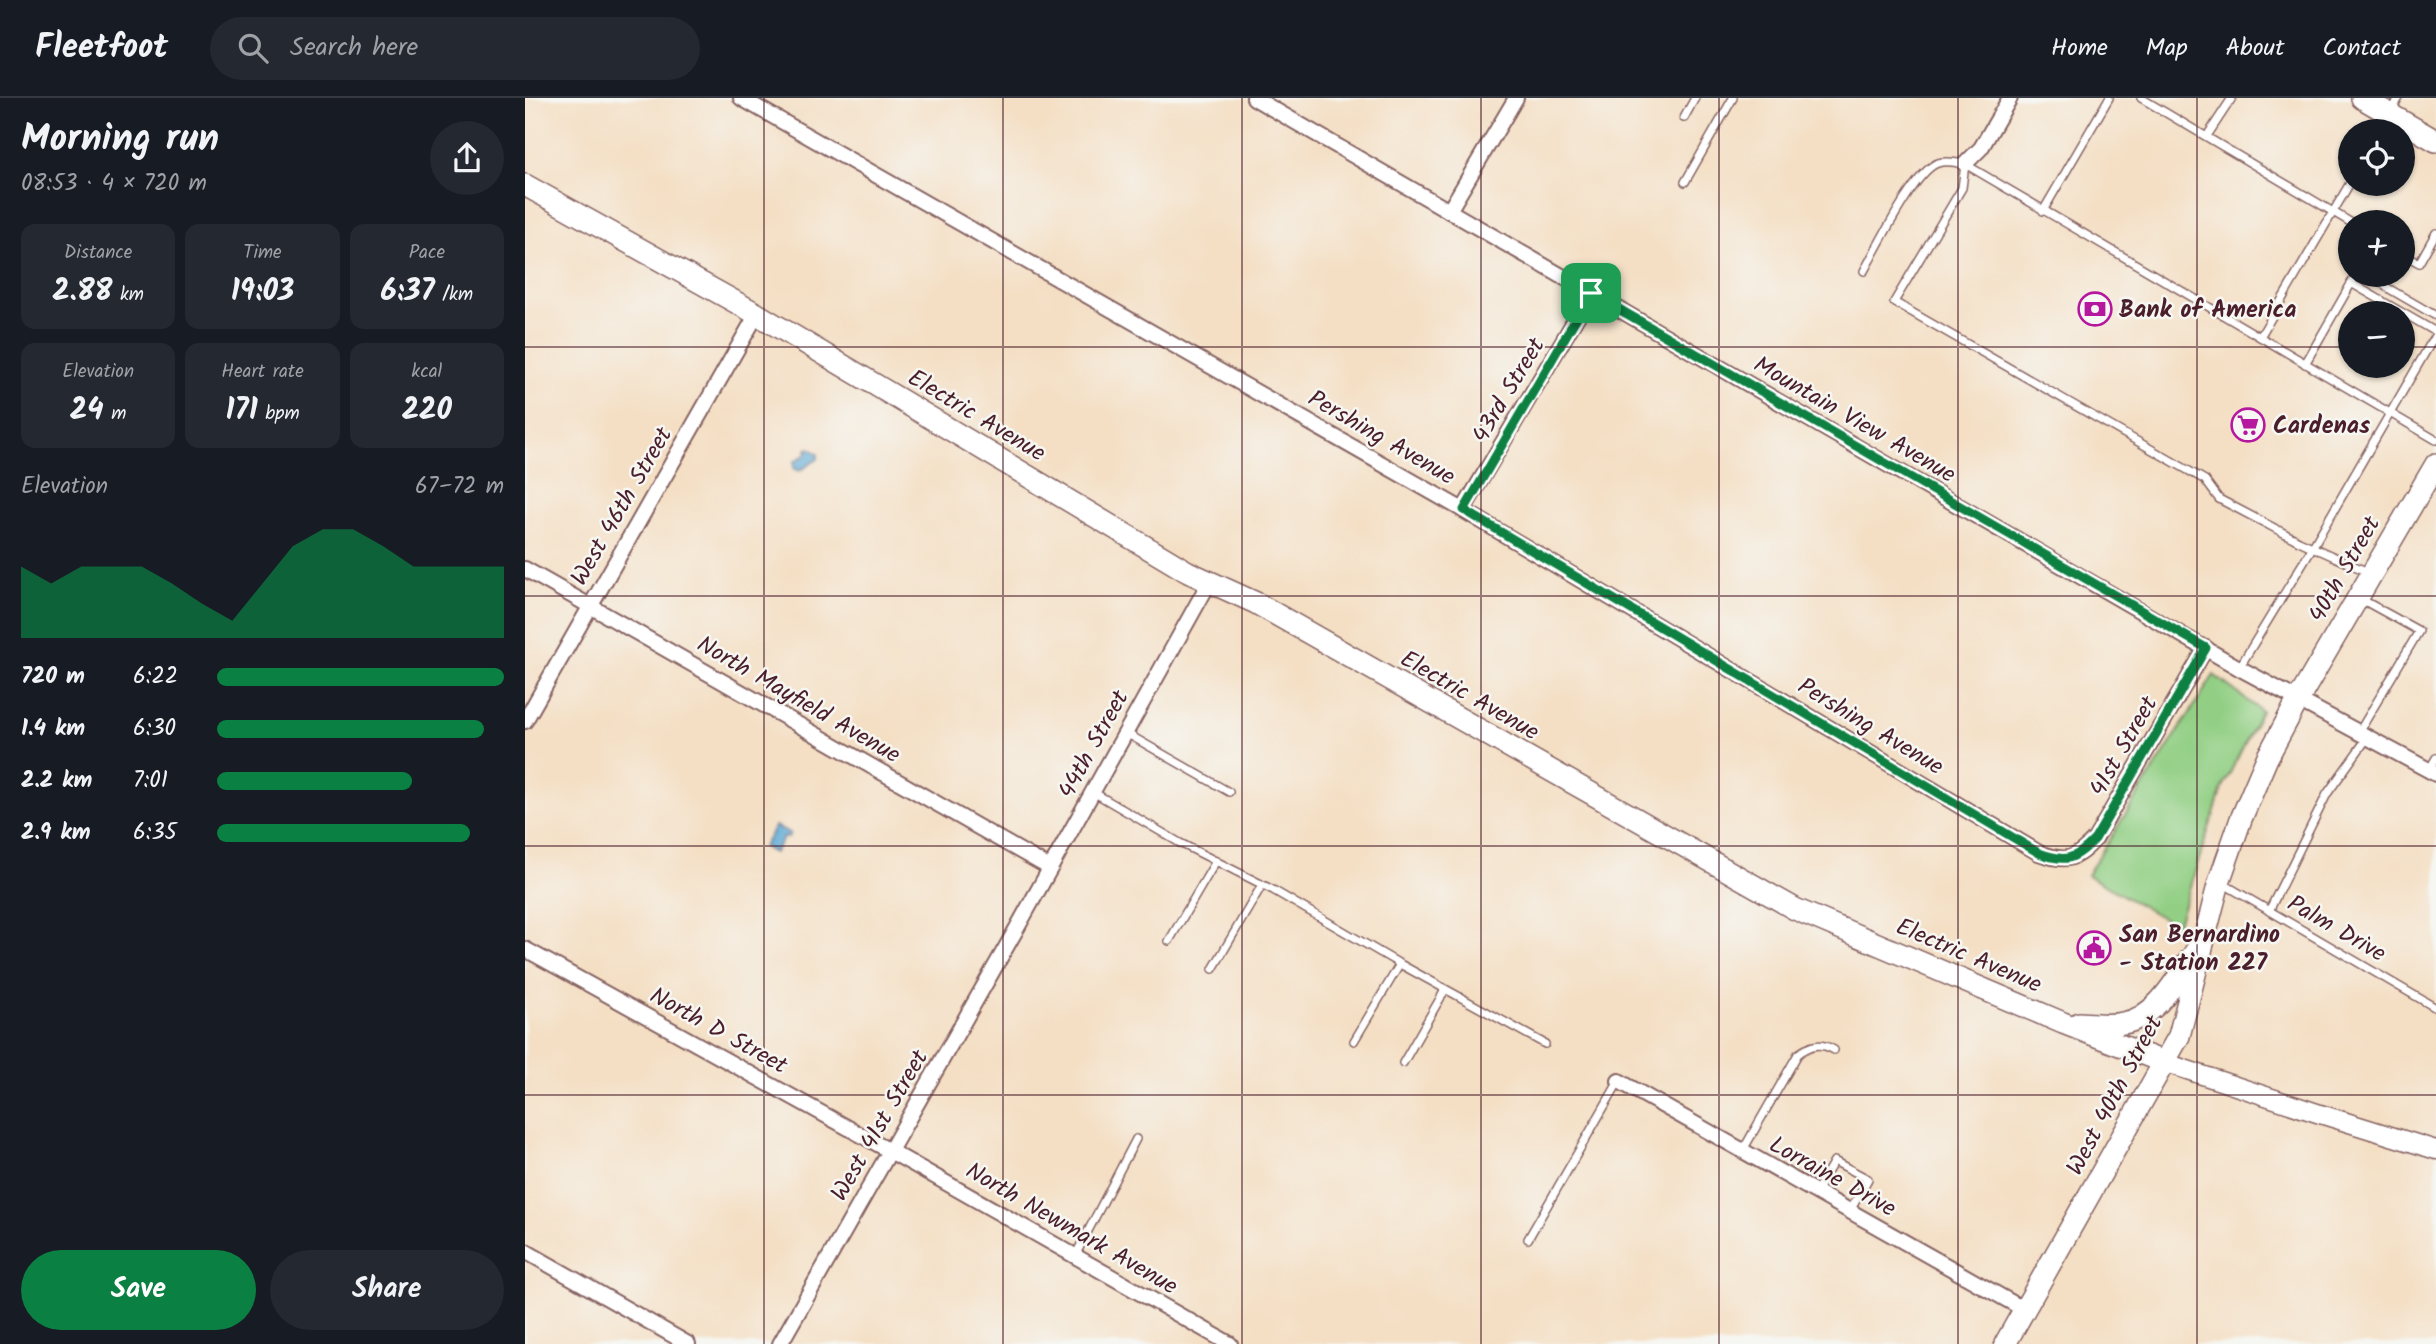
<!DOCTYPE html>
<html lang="en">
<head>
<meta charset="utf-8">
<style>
	:root { --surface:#171b24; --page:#242831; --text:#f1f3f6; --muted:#9ea1a6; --line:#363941; --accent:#0b8043 }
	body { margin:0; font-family:Kalam,sans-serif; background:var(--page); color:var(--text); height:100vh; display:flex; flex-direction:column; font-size:26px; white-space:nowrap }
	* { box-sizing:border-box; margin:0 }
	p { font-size:23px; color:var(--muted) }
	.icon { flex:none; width:38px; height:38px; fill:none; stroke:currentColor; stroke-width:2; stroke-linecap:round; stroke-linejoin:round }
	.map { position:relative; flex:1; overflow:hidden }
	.panel { display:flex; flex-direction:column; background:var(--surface); width:525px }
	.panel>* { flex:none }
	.fabs { position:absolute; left:1813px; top:21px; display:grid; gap:14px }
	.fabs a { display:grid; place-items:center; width:77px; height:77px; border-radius:50%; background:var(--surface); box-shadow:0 2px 5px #0004; font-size:35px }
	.pin { position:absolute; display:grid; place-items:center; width:60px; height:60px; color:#fff; margin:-30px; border-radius:14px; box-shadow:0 4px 10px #0006 }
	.round { display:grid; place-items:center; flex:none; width:74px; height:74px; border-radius:37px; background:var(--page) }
	.summary { display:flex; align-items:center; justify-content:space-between; height:119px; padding:0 21px }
	h1 { font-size:38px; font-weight:600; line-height:52px }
	.figures { display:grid; grid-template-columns:repeat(3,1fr); gap:10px; height:119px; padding:7px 21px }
	.figures div { display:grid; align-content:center; border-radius:14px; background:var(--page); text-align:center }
	.figures b { font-size:30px; font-weight:600 }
	.figures small { font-size:19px; font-weight:400 }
	.figures p { font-size:19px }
	.chart { height:196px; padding:14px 21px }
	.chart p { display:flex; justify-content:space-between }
	.chart svg { width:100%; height:126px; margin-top:7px; fill:var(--accent); opacity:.7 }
	.button { display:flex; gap:14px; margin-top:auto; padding:14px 21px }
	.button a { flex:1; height:80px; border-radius:42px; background:var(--accent); color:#fff; font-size:28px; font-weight:600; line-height:80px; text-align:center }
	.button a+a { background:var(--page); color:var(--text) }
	ul { padding:0 21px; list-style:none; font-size:23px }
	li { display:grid; grid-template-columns:112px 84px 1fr; align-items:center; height:52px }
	li i { height:18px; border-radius:9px; background:var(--accent) }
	header { display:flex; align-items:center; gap:42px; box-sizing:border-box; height:98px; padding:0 35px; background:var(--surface); border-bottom:2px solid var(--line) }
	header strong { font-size:33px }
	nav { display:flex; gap:38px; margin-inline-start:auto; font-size:24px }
	.search { width:490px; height:63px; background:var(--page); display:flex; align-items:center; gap:18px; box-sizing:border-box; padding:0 24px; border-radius:38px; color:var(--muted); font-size:26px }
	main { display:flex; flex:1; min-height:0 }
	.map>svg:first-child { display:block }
</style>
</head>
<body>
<header>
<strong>Fleetfoot</strong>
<div class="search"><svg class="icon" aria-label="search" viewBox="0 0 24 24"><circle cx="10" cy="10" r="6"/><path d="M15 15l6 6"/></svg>Search here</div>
<nav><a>Home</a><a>Map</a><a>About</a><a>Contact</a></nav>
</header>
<main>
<section class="panel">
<div class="summary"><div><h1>Morning run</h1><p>08:53 · 4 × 720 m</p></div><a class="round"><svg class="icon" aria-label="share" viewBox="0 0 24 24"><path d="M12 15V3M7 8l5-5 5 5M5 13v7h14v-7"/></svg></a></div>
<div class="figures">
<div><p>Distance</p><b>2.88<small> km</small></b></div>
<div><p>Time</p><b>19:03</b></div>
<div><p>Pace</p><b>6:37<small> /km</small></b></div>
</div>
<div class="figures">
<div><p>Elevation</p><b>24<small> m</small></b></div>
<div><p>Heart rate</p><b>171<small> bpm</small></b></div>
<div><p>kcal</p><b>220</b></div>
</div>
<div class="chart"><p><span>Elevation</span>67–72 m</p>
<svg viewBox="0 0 160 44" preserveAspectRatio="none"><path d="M0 44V19L10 25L20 19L30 19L40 19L50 25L60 32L70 38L80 25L90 12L100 6L110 6L120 12L130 19L140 19L150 19L160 19V44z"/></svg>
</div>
<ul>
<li><b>720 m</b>6:22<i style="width:100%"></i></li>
<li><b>1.4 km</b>6:30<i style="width:93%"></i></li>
<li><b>2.2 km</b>7:01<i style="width:68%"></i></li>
<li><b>2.9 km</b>6:35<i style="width:88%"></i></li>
</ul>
<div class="button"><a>Save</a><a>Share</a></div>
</section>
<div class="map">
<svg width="1911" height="1246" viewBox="0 0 1911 1246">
	<rect width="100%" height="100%" fill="#f6f6f2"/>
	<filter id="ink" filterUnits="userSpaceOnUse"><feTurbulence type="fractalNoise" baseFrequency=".0143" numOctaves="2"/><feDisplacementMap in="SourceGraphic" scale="14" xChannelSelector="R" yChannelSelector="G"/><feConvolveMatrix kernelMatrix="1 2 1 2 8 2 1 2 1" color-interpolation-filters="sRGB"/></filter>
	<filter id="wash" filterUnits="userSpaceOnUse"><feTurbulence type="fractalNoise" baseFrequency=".00686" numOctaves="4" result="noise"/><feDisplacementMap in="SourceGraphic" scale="28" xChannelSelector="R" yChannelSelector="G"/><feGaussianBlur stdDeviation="1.57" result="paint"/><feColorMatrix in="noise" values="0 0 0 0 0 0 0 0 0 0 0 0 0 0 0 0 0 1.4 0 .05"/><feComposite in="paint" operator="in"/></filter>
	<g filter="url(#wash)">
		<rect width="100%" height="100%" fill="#f4dfc4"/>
		<!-- green -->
		<path fill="#92cf84" stroke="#6e7758" stroke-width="2" d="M1689,577L1736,613L1697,691L1652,828L1562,777Z"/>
		<!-- water -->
		<g fill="#5aa7d3" stroke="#52637f" stroke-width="2">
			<path d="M285,350L293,356V361L274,373L269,370V364L282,355L281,352Z"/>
			<path d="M250,728L265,735L263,740L259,739L249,755L238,749Z"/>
		</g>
	</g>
	<g filter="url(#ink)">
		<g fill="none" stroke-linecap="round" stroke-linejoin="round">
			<defs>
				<g id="service">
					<path d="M1616,0L1825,124"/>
					<path d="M1159,20L1170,0"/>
					<path d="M1855,33L1874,0"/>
					<path d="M1682,38L1707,0"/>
					<path d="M1440,66L1437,90L1369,204L1680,382L1694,401L1774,443L1845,475"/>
					<path d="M1160,84L1208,0"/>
					<path d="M1518,113L1584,0"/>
					<path d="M1878,156L1894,165L1911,135"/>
					<path d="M1339,173C1352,150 1390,72 1413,65C1421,62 1432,65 1440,66L1911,342"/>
					<path d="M1854,177L1861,189L1911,218"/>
					<path d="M1826,185L1911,234"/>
					<path d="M1735,239L1825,85"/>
					<path d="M1780,266L1831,177"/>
					<path d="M1714,570L1787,450L1911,236"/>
					<path d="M1834,634L1894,533L1834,500"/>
					<path d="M601,635L704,694"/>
					<path d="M1904,672L1911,660"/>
					<path d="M568,694L655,745L748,792L875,866L1020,946"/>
					<path d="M1697,785L1911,910"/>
					<path d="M1744,813L1802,696L1843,639"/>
					<path d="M644,843L691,763"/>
					<path d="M688,871L737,787"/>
					<path d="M829,943L875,866"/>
					<path d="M878,965L920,892"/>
					<path d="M1218,1052L1273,956C1285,947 1295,944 1309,952"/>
					<path d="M1291,1094L1309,1063L1343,1081L1325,1113"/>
					<path d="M1003,1141L1094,983"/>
					<path d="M550,1158L611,1041"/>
				</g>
				<g id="minor">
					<path d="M216,0L938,412L1514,755C1542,765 1550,762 1570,741L1681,550"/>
					<path d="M729,0L1714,570L1911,676"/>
					<path d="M1440,66L1456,50L1485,0"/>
					<path d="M924,113L991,0"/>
					<path d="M938,412L1066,195"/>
					<path d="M0,471L525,770"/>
					<path d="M0,623L232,216"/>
					<path d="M0,851L365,1053L705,1246"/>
					<path d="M1094,983L1500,1212"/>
					<path d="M0,1153L163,1246"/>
					<path d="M255,1246L492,830L685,483"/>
				</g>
				<path id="tertiary" d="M1641,965L1792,1015L1911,1052"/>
				<g id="secondary">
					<path d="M1837,0L1911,43"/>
					<path d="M0,87L232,216L663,474L731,505L1270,811L1538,925L1641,965"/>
					<path d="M1554,925C1569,926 1584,928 1598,925C1633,920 1654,876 1673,850"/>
					<path d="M1480,1246L1654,938L1694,784L1716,721L1742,660L1773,602L1911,366"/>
				</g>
			</defs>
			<!-- service casing -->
			<use href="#service" stroke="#866261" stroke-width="10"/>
			<!-- minor casing -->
			<use href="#minor" stroke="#866261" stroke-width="18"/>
			<!-- tertiary casing -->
			<use href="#tertiary" stroke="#866261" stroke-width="21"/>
			<!-- secondary casing -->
			<use href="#secondary" stroke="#866261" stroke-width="24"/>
			<!-- service -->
			<use href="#service" stroke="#fff" stroke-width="7"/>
			<!-- minor -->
			<use href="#minor" stroke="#fff" stroke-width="14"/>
			<!-- tertiary -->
			<use href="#tertiary" stroke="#fff" stroke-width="18"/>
			<!-- secondary -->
			<use href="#secondary" stroke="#fff" stroke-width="21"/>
		</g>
	</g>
	<g fill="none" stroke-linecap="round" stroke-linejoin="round" filter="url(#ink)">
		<defs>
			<path id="route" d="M1066,195L1681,550L1570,741C1550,762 1541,765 1514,755L939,412Z"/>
		</defs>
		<!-- route casing -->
		<use href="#route" stroke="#fff" stroke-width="14"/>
		<!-- route -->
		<use href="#route" stroke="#0b8043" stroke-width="9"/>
	</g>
	<!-- grid -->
	<path fill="none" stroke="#4a1f2b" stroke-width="2" stroke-opacity="0.55" d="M239,0V1246M478,0V1246M717,0V1246M956,0V1246M1194,0V1246M1433,0V1246M1672,0V1246M0,249H1825M1878,249H1911M0,498H1911M0,748H1911M0,997H1911"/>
	<!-- icons -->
	<defs>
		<symbol id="bank-ring" viewBox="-11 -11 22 22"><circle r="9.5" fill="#f6f6f2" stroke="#b5179e" stroke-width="1.5"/><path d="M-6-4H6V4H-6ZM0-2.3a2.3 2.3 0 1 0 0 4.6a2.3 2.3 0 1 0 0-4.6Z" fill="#b5179e"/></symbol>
		<symbol id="supermarket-ring" viewBox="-11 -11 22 22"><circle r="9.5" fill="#f6f6f2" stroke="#b5179e" stroke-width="1.5"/><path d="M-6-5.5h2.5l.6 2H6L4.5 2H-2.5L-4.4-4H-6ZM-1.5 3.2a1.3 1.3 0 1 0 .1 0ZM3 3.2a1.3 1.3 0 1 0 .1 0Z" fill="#b5179e"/></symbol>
		<symbol id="civic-ring" viewBox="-11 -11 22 22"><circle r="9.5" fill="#f6f6f2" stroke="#b5179e" stroke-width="1.5"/><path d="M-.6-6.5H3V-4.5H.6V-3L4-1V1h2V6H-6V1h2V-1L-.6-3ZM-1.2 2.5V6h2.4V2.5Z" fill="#b5179e"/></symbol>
	</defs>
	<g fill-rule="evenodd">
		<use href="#bank-ring" x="1551" y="192" width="38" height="38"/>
		<use href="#supermarket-ring" x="1704" y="308" width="38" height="38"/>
		<use href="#civic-ring" x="1550" y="831" width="38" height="38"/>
	</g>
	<g text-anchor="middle" stroke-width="5" stroke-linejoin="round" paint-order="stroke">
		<!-- poi labels -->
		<g font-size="24" font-weight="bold" fill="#4a1f2b" stroke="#f6f6f2" text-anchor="start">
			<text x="1594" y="219">Bank of America</text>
			<text x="1748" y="335">Cardenas</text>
			<text x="1594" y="844">San Bernardino<tspan x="1594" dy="28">- Station 227</tspan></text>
		</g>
		<!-- street labels -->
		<g font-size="24" fill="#4a1f2b" stroke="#f6f6f2">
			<text transform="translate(983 292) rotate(-59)" y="8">43rd Street</text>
			<text transform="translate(452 317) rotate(31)" y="8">Electric Avenue</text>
			<text transform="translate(1330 321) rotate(30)" y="8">Mountain View Avenue</text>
			<text transform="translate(857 339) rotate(30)" y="8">Pershing Avenue</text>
			<text transform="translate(96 408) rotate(-60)" y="8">West 46th Street</text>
			<text transform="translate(1819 471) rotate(-60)" y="8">40th Street</text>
			<text transform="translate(945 597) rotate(30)" y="8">Electric Avenue</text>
			<text transform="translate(274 601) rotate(30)" y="8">North Mayfield Avenue</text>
			<text transform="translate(1346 628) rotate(31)" y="8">Pershing Avenue</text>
			<text transform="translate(568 646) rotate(-61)" y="8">44th Street</text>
			<text transform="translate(1598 648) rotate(-60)" y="8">41st Street</text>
			<text transform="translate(1812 830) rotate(30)" y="8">Palm Drive</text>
			<text transform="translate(1444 857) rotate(23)" y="8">Electric Avenue</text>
			<text transform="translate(194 932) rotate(29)" y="8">North D Street</text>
			<text transform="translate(1589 997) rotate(-62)" y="8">West 40th Street</text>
			<text transform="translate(354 1027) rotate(-60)" y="8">West 41st Street</text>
			<text transform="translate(1308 1078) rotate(29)" y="8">Lorraine Drive</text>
			<text transform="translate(547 1130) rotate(30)" y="8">North Newmark Avenue</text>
		</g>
	</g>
</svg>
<div class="fabs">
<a><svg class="icon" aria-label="locate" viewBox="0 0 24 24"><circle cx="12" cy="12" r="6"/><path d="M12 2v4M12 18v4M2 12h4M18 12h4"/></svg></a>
<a>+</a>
<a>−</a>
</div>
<div class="pin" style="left:1066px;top:195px;background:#1e9e55"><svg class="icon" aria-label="arrive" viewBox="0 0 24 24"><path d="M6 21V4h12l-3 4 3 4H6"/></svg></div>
</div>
</main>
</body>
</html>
